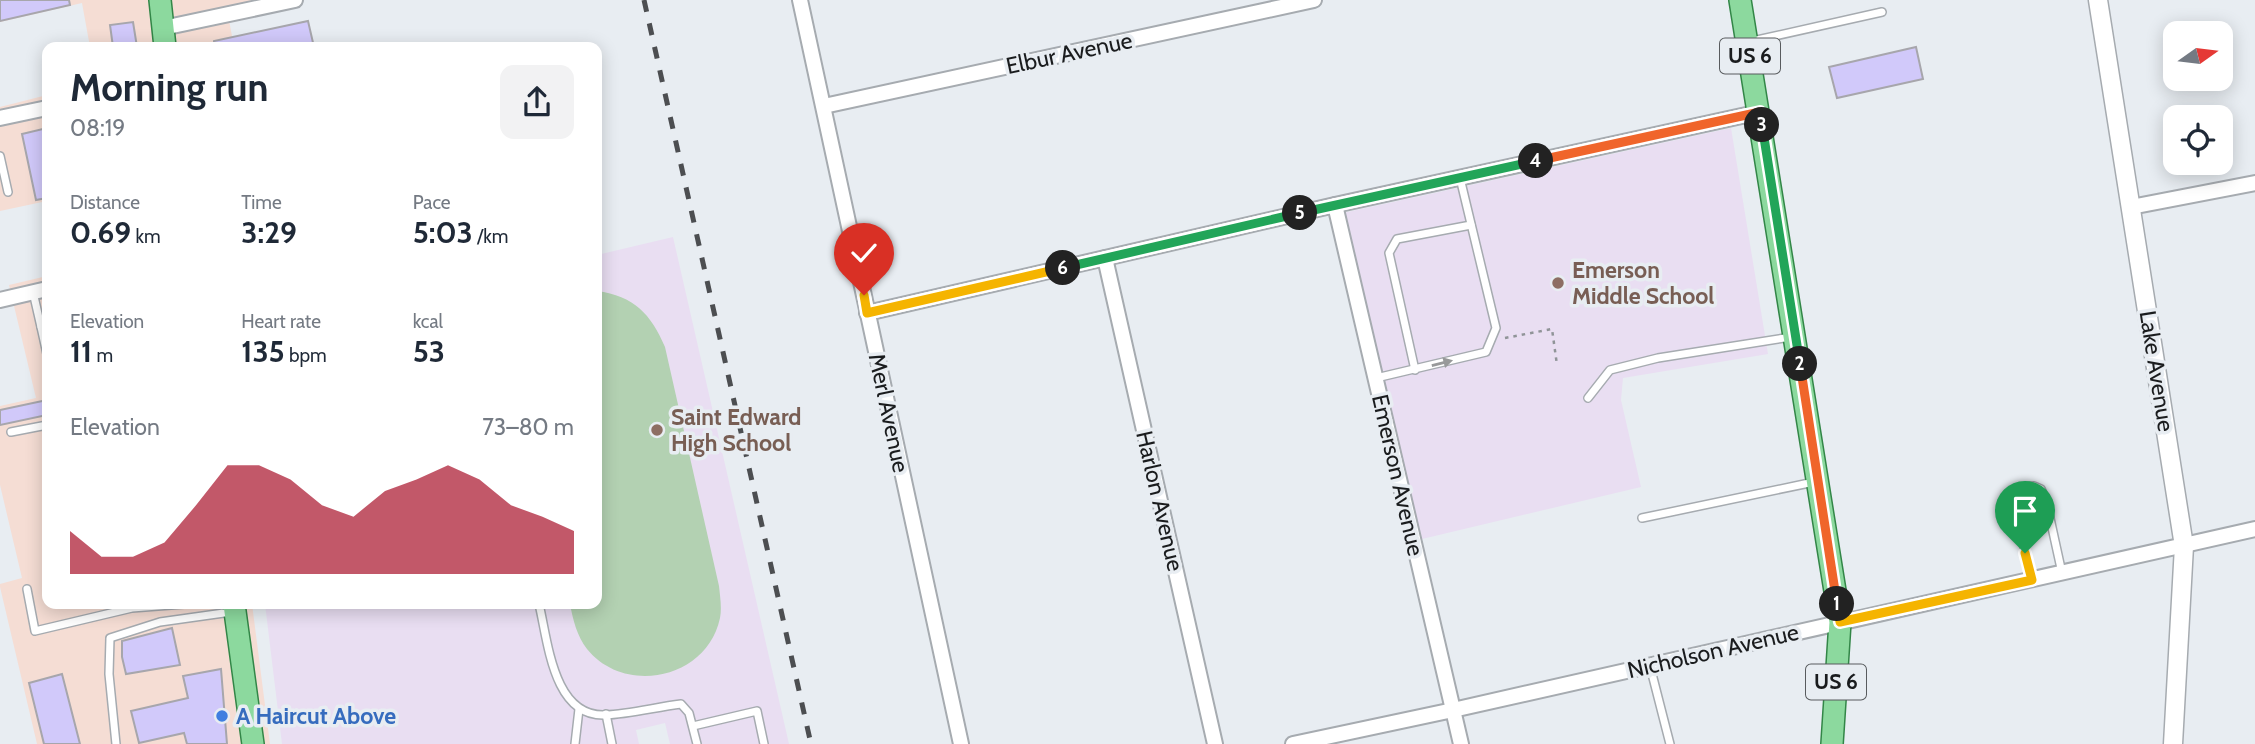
<!DOCTYPE html>
<html lang="en">
<head>
<meta charset="utf-8">
<style>
	:root { --surface:#fff; --page:#f2f2f3; --text:#1f2937; --muted:#747a83; --accent:#a9122b }
	body { margin:0; font-family:Cabin,sans-serif; background:var(--page); color:var(--text); height:100vh; display:flex; flex-direction:column; font-size:26px; white-space:nowrap }
	* { box-sizing:border-box; margin:0 }
	p { font-size:23px; color:var(--muted) }
	.icon { flex:none; width:38px; height:38px; fill:none; stroke:currentColor; stroke-width:2; stroke-linecap:round; stroke-linejoin:round }
	.map { position:relative; flex:1; overflow:hidden }
	.details { position:absolute; left:42px; top:42px; width:560px; height:567px; display:flex; flex-direction:column; background:var(--surface); border-radius:14px; box-shadow:0 4px 18px #0003 }
	.details>* { flex:none }
	.needle { width:46px; rotate:76deg }
	.fabs { position:absolute; left:2163px; top:21px; display:grid; gap:14px }
	.fabs a { display:grid; place-items:center; width:70px; height:70px; border-radius:14px; background:var(--surface); box-shadow:0 4px 18px #0003; font-size:35px }
	.pin { position:absolute; display:grid; place-items:center; width:60px; height:60px; color:#fff; margin:-72px -30px; border-radius:50% 50% 50% 0; rotate:-45deg; box-shadow:0 0 7px #0007 }
	.pin .icon { rotate:45deg }
	.km { position:absolute; width:35px; height:35px; margin:-18px; border-radius:50%; background:#222; color:#fff; font-size:19px; line-height:35px; text-align:center }
	.round { display:grid; place-items:center; flex:none; width:74px; height:74px; border-radius:14px; background:var(--page) }
	.overview { display:flex; align-items:center; justify-content:space-between; height:119px; padding:0 28px }
	h1 { font-size:38px; font-weight:700; line-height:52px }
	.figures { display:grid; grid-template-columns:repeat(3,1fr); gap:10px; height:119px; padding:7px 28px }
	.figures div { display:grid; align-content:center }
	.figures b { font-size:30px; font-weight:700 }
	.figures small { font-size:19px; font-weight:400 }
	.figures p { font-size:19px }
	.chart { height:196px; padding:14px 28px }
	.chart p { display:flex; justify-content:space-between }
	.chart svg { width:100%; height:126px; margin-top:7px; fill:var(--accent); opacity:.7 }
	.map>svg:first-child { display:block }
</style>
</head>
<body>
<div class="map">
<svg width="2255" height="744" viewBox="0 0 2255 744">
	<rect width="100%" height="100%" fill="#e8edf2"/>
	<!-- commercial -->
	<g fill="#f5ddd4">
		<path d="M0,0H281L229,20L234,47H90L82,3L0,22Z"/>
		<path d="M47,95V201L0,211V107Z"/>
		<path d="M47,276V604H252L270,744H37L0,587V584L22,578L0,485V406L36,398L9,285Z"/>
	</g>
	<!-- education -->
	<g fill="#e9def2">
		<path d="M1731,128L1768,354L1623,378L1621,400L1641,487L1422,539L1343,213Z"/>
		<path d="M673,237L789,744H670L665,723L636,730L639,744H282L265,604H597V255Z"/>
	</g>
	<!-- green -->
	<path fill="#b3d1b2" d="M597,291C634,296 651,314 665,347L719,586C720,596 722,608 720,618C707,679 625,696 587,649C577,636 573,620 570,604H597Z"/>
	<!-- building -->
	<g fill="#d1c9fa" stroke="#a7a6ac" stroke-width="2">
		<path d="M0,0H69L70,5L0,21Z"/>
		<path d="M308,21L314,47H214V41Z"/>
		<path d="M133,22L137,47H113L110,25Z"/>
		<path d="M1916,47L1923,79L1837,98L1829,67Z"/>
		<path d="M47,128V198L36,200L22,134Z"/>
		<path d="M47,400V415L0,425V410Z"/>
		<path d="M172,628L180,665L126,674L122,657V641Z"/>
		<path d="M221,669L227,744H187L184,733L139,743L131,711L188,698L183,676Z"/>
		<path d="M62,674L80,744H44L29,683Z"/>
	</g>
	<g fill="none" stroke-linecap="round" stroke-linejoin="round">
		<defs>
			<g id="service">
				<path d="M1748,42L1882,12"/>
				<path d="M0,156L8,192"/>
				<path d="M33,292L41,327"/>
				<path d="M47,325L41,327L47,354"/>
				<path d="M1415,370L1389,253L1397,239L1471,225"/>
				<path d="M1376,378L1486,352L1496,328L1460,178"/>
				<path d="M1588,398L1610,370L1658,358L1791,337"/>
				<path d="M11,432L47,425"/>
				<path d="M1642,518L1814,482"/>
				<path d="M2032,579L2015,511L2016,499L2025,487L2034,486L2041,489L2046,500L2062,573"/>
				<path d="M27,589L35,631L132,608L184,604"/>
				<path d="M539,604C548,641 553,717 605,715C630,714 656,707 681,704L689,713L697,744"/>
				<path d="M1650,666L1670,744"/>
				<path d="M606,714L612,744"/>
				<path d="M693,726L757,711L764,744"/>
				<path d="M116,744L109,674L110,638L160,622L231,612"/>
				<path d="M575,744L579,709"/>
			</g>
			<g id="minor">
				<path d="M800,0L961,744"/>
				<path d="M163,28L295,0"/>
				<path d="M824,106L1314,0"/>
				<path d="M0,118L47,108"/>
				<path d="M1335,205L1461,744"/>
				<path d="M2131,207L2255,183"/>
				<path d="M1105,258L1215,744"/>
				<path d="M0,300L47,289"/>
				<path d="M867,313L1335,205L1760,112"/>
				<path d="M1293,744L1453,710L2255,529"/>
			</g>
			<path id="tertiary" d="M2098,0L2184,546L2173,744"/>
			<g id="primary">
				<path d="M160,0L165,47"/>
				<path d="M1740,0L1840,622L1832,744"/>
				<path d="M234,604L253,744"/>
			</g>
		</defs>
		<!-- service casing -->
		<use href="#service" stroke="#a6abb0" stroke-width="10"/>
		<!-- minor casing -->
		<use href="#minor" stroke="#a6abb0" stroke-width="18"/>
		<!-- tertiary casing -->
		<use href="#tertiary" stroke="#a6abb0" stroke-width="21"/>
		<!-- primary casing -->
		<use href="#primary" stroke="#328647" stroke-width="24"/>
		<!-- path -->
		<path stroke="#909498" stroke-width="2.5" stroke-dasharray="3.5 5" stroke-linecap="butt" d="M1505,338L1552,329L1557,365"/>
		<!-- service -->
		<use href="#service" stroke="#fff" stroke-width="7"/>
		<!-- minor -->
		<use href="#minor" stroke="#fff" stroke-width="14"/>
		<!-- tertiary -->
		<use href="#tertiary" stroke="#fff" stroke-width="18"/>
		<!-- primary -->
		<use href="#primary" stroke="#8cd99e" stroke-width="21"/>
		<!-- rail -->
		<path stroke="#4c4e51" stroke-width="5" stroke-dasharray="12 12" stroke-linecap="butt" d="M644,0L811,744"/>
	</g>
	<!-- one-way arrows -->
	<defs><path id="oneway-solid" d="M-6-.8H1V-3.2L6.5 0L1 3.2V.8H-6Z" transform="scale(1.75)"/></defs>
	<use fill="#98999a" href="#oneway-solid" transform="translate(1442 363) rotate(-14)"/>
	<g fill="none" stroke-linecap="round" stroke-linejoin="round">
		<defs>
			<path id="split-1" d="M1837,604L1840,622L2032,580L2025,553"/>
			<path id="split-2" d="M1800,364L1837,604"/>
			<path id="split-3" d="M1762,125L1800,364"/>
			<path id="split-4" d="M1536,161L1760,112L1762,125"/>
			<path id="split-5" d="M1300,213L1536,161"/>
			<path id="split-6" d="M1063,268L1300,213"/>
			<path id="split-7" d="M864,295L867,313L1063,268"/>
		</defs>
		<!-- split-1 casing -->
		<use href="#split-1" stroke="#fff" stroke-width="14"/>
		<!-- split-2 casing -->
		<use href="#split-2" stroke="#fff" stroke-width="14"/>
		<!-- split-3 casing -->
		<use href="#split-3" stroke="#fff" stroke-width="14"/>
		<!-- split-4 casing -->
		<use href="#split-4" stroke="#fff" stroke-width="14"/>
		<!-- split-5 casing -->
		<use href="#split-5" stroke="#fff" stroke-width="14"/>
		<!-- split-6 casing -->
		<use href="#split-6" stroke="#fff" stroke-width="14"/>
		<!-- split-7 casing -->
		<use href="#split-7" stroke="#fff" stroke-width="14"/>
		<!-- split-1 -->
		<use href="#split-1" stroke="#f5b400" stroke-width="9"/>
		<!-- split-2 -->
		<use href="#split-2" stroke="#f0652b" stroke-width="9"/>
		<!-- split-3 -->
		<use href="#split-3" stroke="#22a559" stroke-width="9"/>
		<!-- split-4 -->
		<use href="#split-4" stroke="#f0652b" stroke-width="9"/>
		<!-- split-5 -->
		<use href="#split-5" stroke="#22a559" stroke-width="9"/>
		<!-- split-6 -->
		<use href="#split-6" stroke="#22a559" stroke-width="9"/>
		<!-- split-7 -->
		<use href="#split-7" stroke="#f5b400" stroke-width="9"/>
	</g>
	<!-- markers -->
	<g fill="#8d6e63" stroke="#e8edf2" stroke-width="2.5">
		<circle cx="1558" cy="283" r="7"/>
		<circle cx="657" cy="430" r="7"/>
	</g>
	<circle fill="#3f7fe0" stroke="#e8edf2" stroke-width="2.5" cx="222" cy="716" r="7"/>
	<g text-anchor="middle" stroke-width="7" stroke-linejoin="round" paint-order="stroke">
		<!-- shield labels -->
		<g fill="#e8edf2" stroke="#585b5e" stroke-width="2">
			<rect x="1720" y="38.5" width="60" height="35" rx="5"/>
			<rect x="1806" y="664.5" width="60" height="35" rx="5"/>
		</g>
		<g font-size="21" font-weight="bold" fill="#1a1c1e">
			<text x="1750" y="63">US 6</text>
			<text x="1836" y="689">US 6</text>
		</g>
		<!-- street labels -->
		<g font-size="23" fill="#1a1c1e" stroke="#e8edf2">
			<text transform="translate(1069 53) rotate(-12)" y="8">Elbur Avenue</text>
			<text transform="translate(2157 371) rotate(81)" y="8">Lake Avenue</text>
			<text transform="translate(889 413) rotate(78)" y="8">Merl Avenue</text>
			<text transform="translate(1398 475) rotate(77)" y="8">Emerson Avenue</text>
			<text transform="translate(1160 501) rotate(77)" y="8">Harlon Avenue</text>
			<text transform="translate(1713 651) rotate(-13)" y="8">Nicholson Avenue</text>
		</g>
		<!-- education labels -->
		<g font-size="23" font-weight="bold" fill="#785e54" stroke="#e8edf2" text-anchor="start">
			<text x="1572" y="278">Emerson<tspan x="1572" dy="26">Middle School</tspan></text>
			<text x="671" y="425">Saint Edward<tspan x="671" dy="26">High School</tspan></text>
		</g>
		<!-- shop labels -->
		<g font-size="23" font-weight="bold" fill="#366cbe" stroke="#e8edf2" text-anchor="start">
			<text x="236" y="724">A Haircut Above</text>
		</g>
	</g>
</svg>
<div class="fabs">
<a><svg class="needle" viewBox="-14 -14 28 28"><path d="M0-13l5 13h-10z" fill="#e53935"/><path d="M0 13l5-13h-10z" fill="#747a83"/></svg></a>
<a><svg class="icon" aria-label="locate" viewBox="0 0 24 24"><circle cx="12" cy="12" r="6"/><path d="M12 2v4M12 18v4M2 12h4M18 12h4"/></svg></a>
</div>
<div class="pin" style="left:2025px;top:553px;background:#1e9e55"><svg class="icon" aria-label="arrive" viewBox="0 0 24 24"><path d="M6 21V4h12l-3 4 3 4H6"/></svg></div>
<div class="pin" style="left:864px;top:295px;background:#d93025"><svg class="icon" aria-label="check" viewBox="0 0 24 24"><path d="M5 12l5 5 9-10"/></svg></div>
<b class="km" style="left:1837px;top:604px">1</b>
<b class="km" style="left:1800px;top:364px">2</b>
<b class="km" style="left:1762px;top:125px">3</b>
<b class="km" style="left:1536px;top:161px">4</b>
<b class="km" style="left:1300px;top:213px">5</b>
<b class="km" style="left:1063px;top:268px">6</b>
<section class="details">
<div class="overview"><div><h1>Morning run</h1><p>08:19</p></div><a class="round"><svg class="icon" aria-label="share" viewBox="0 0 24 24"><path d="M12 15V3M7 8l5-5 5 5M5 13v7h14v-7"/></svg></a></div>
<div class="figures">
<div><p>Distance</p><b>0.69<small> km</small></b></div>
<div><p>Time</p><b>3:29</b></div>
<div><p>Pace</p><b>5:03<small> /km</small></b></div>
</div>
<div class="figures">
<div><p>Elevation</p><b>11<small> m</small></b></div>
<div><p>Heart rate</p><b>135<small> bpm</small></b></div>
<div><p>kcal</p><b>53</b></div>
</div>
<div class="chart"><p><span>Elevation</span>73–80 m</p>
<svg viewBox="0 0 160 44" preserveAspectRatio="none"><path d="M0 44V29L10 38L20 38L30 33L40 20L50 6L60 6L70 11L80 20L90 24L100 15L110 11L120 6L130 11L140 20L150 24L160 29V44z"/></svg>
</div>
</section>
</div>
</body>
</html>
